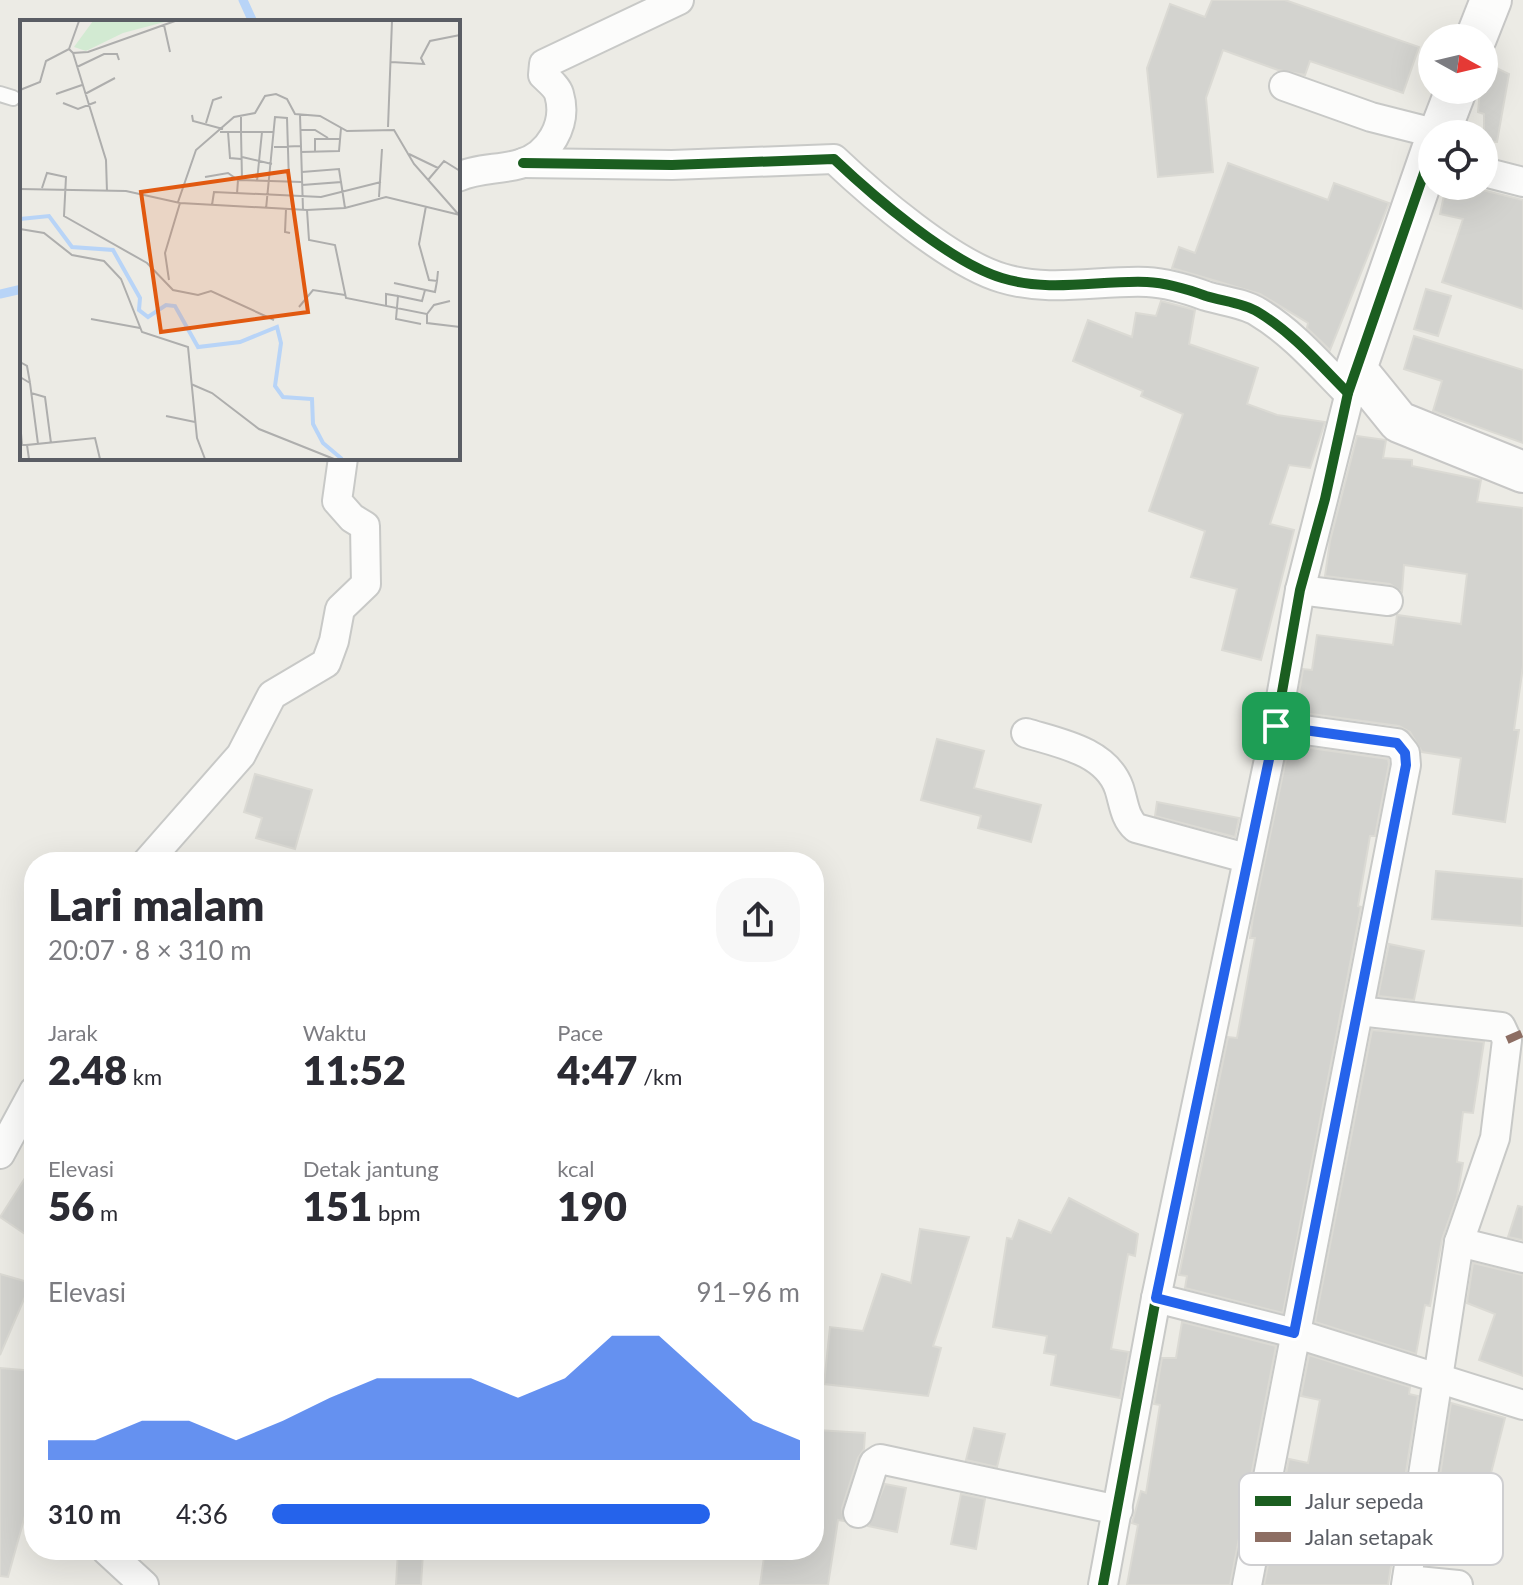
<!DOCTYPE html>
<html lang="id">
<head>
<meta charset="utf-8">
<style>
	:root { --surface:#fff; --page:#f7f7f7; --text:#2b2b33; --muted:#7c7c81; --accent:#2563eb }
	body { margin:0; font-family:Lato,sans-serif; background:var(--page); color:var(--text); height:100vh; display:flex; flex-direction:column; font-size:30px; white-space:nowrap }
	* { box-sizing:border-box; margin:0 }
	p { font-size:26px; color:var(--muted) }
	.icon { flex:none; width:44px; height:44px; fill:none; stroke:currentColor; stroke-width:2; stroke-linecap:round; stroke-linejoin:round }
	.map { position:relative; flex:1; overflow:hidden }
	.details { position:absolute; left:24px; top:852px; width:800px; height:708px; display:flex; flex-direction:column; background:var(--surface); border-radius:32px; box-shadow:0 8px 32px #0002 }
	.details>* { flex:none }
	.needle { width:52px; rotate:98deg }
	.controls { position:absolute; left:1418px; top:24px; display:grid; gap:16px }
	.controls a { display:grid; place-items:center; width:80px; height:80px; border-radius:50%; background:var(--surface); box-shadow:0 8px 32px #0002; font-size:40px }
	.pin { position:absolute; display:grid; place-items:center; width:68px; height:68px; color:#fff; margin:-34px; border-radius:16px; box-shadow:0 4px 12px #0006 }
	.round { display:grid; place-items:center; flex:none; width:84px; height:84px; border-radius:32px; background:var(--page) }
	.summary { display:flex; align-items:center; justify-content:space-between; height:136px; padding:0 24px }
	h1 { font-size:44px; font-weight:800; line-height:60px }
	.metrics { display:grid; grid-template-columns:repeat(3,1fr); gap:12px; height:136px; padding:8px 24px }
	.metrics div { display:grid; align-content:center }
	.metrics b { font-size:40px; font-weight:800 }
	.metrics small { font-size:22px; font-weight:400 }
	.metrics p { font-size:22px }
	.chart { height:224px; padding:16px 24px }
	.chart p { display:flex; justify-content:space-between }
	.chart svg { width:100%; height:144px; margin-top:8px; fill:var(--accent); opacity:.7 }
	ul { padding:0 24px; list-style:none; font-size:26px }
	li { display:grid; grid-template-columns:128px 96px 1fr; align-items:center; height:60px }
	li i { height:20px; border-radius:10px; background:var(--accent) }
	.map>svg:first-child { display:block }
</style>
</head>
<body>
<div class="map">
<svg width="1523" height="1585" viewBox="0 0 1523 1585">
	<rect width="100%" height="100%" fill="#ecebe5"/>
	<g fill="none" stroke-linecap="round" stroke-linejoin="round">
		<!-- stream -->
		<g stroke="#b8d4f7" stroke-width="9">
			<path d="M243,0L253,22"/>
			<path d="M0,294L22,289"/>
		</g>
	</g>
	<!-- building -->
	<g fill="#d3d3cf" stroke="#dbdad4" stroke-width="2">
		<path d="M1212,0H1285L1419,47L1403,93L1310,61L1305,75L1278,70L1223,50L1206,98L1213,172L1158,177L1147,68L1170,4L1205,17Z"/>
		<path d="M1484,62L1509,74L1497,142L1484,141V114L1478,112L1480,90H1484Z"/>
		<path d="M1228,163L1328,200L1334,183L1389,203L1330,350L1307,328L1308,323L1260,294L1172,268L1179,247L1195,253Z"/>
		<path d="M1446,186H1466L1523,200V309L1442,282L1463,219L1440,214Z"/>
		<path d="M1426,289L1451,296L1438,336L1414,329Z"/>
		<path d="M1161,301L1195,310L1189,344L1258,368L1247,404L1277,415L1325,422L1310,468L1289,465L1270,524L1294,530L1261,660L1222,650L1237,589L1191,577L1205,531L1149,511L1183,414L1141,396L1143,391L1073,361L1088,320L1132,337L1136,313L1156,316Z"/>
		<path d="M1414,336L1523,370V443L1433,411L1442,381L1404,369Z"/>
		<path d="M1357,436L1386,440L1383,458L1412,460V466L1481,480L1477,502L1523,508V666L1514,730H1519L1505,822L1453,814L1461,758L1422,752L1410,732L1399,726L1296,712L1303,669L1312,670L1317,635L1393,645L1397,615L1461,624L1467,574L1404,565L1402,592L1390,584L1325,576L1330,541Z"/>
		<path d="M937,739L984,751L974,788L1041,805L1031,842L978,828L981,816L921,800Z"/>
		<path d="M1289,745L1388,759L1389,764L1375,836H1370L1358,906L1361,907L1283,1313L1185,1288L1187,1276L1179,1275L1228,1037L1237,1038L1255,938H1250L1253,917Z"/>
		<path d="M255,774L312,790L295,849L256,838L262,818L244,812Z"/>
		<path d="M1157,802L1239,818L1235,837L1155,816Z"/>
		<path d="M1436,871L1523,879L1522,926L1432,919Z"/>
		<path d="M1389,944L1424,951L1414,1000L1378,996Z"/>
		<path d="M1372,1030L1484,1042L1473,1113L1463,1112L1457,1162L1463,1163L1457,1197L1442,1239L1430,1306L1425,1305L1416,1354L1315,1322Z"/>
		<path d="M34,1164V1240L0,1217Z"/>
		<path d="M1069,1198L1138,1234L1135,1256L1128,1254L1111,1349L1129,1352L1120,1398L1051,1385L1056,1355L1044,1353L1047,1336L993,1327L1007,1238L1012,1239L1019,1220L1051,1233Z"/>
		<path d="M1518,1206L1523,1207V1240L1508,1237Z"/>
		<path d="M920,1229L969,1237L933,1346L941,1348L928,1396L824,1384L830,1327L863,1331L882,1274L911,1283Z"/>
		<path d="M1473,1263L1523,1275V1376L1479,1360L1495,1314L1467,1303Z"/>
		<path d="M0,1274L31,1283L0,1355Z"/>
		<path d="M1182,1322L1276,1346L1230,1585H1127L1138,1525L1132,1523L1141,1491L1146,1493L1160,1405L1154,1404L1162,1358H1176Z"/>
		<path d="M1309,1355L1410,1387L1409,1394L1418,1396L1388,1585H1264L1289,1459L1308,1463L1320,1400L1301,1396Z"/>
		<path d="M0,1368L34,1371V1483L8,1577L0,1576Z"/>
		<path d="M1451,1403L1505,1418L1488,1485L1501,1489L1481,1558L1430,1542Z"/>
		<path d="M974,1428L1005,1434L997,1467L966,1460Z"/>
		<path d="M817,1430L865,1433L864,1449L858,1458L842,1508L844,1521L838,1520L828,1585H760L765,1550H814Z"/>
		<path d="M885,1484L906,1488L897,1532L868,1526Z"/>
		<path d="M961,1494L985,1499L976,1549L951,1544Z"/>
		<path d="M398,1551L423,1553L421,1585H396Z"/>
	</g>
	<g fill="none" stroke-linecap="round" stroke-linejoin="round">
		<defs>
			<path id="lane" d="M0,94L13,98"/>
			<g id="street">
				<path d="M1284,86L1371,117L1438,134"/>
				<path d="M523,163L672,165L834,159C873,196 951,263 1002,278C1051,293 1098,280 1147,282C1167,283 1187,289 1206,296C1222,301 1244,303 1258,312C1293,333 1320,365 1348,393"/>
				<path d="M1484,172L1523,182"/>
				<path d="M458,177C478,168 499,170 520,164C549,156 568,124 559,94C557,87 548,80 543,75L544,64L679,0"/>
				<path d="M1300,590L1388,601"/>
				<path d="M1026,733C1059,743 1106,751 1119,788C1124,803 1124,817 1136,828L1246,858"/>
				<path d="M147,862L241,755L272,695L326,663L334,641L340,609L366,584L365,526L352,518L337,501L343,458"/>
				<path d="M1359,1011L1501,1027L1507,1040L1495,1138L1459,1242L1406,1585"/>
				<path d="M0,1154L34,1091"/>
				<path d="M1459,1242L1523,1258"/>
				<path d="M1156,1298L1294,1333L1523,1405"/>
				<path d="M858,1513L874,1463L880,1459L1118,1510"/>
				<path d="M106,1550L144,1585"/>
				<path d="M1407,1580L1458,1585"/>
				<path d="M1103,1585L1156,1298L1276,726L1300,590L1356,369"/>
				<path d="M1247,1585L1406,765L1405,753L1397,743L1276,726"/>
			</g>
			<g id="secondary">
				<path d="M1476,38L1491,0"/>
				<path d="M1439,134L1456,90"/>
				<path d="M1432,150L1356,369L1399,422L1523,472"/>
			</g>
		</defs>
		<!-- lane casing -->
		<use href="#lane" stroke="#c8c9c7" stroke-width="18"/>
		<!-- street casing -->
		<use href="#street" stroke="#c8c9c7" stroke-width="32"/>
		<!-- secondary casing -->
		<use href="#secondary" stroke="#c7c7c6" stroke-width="44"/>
		<!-- lane -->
		<use href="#lane" stroke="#fcfcfb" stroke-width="14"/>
		<!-- street -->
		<use href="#street" stroke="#fcfcfb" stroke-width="28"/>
		<!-- secondary -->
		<use href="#secondary" stroke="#fcfcfb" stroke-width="40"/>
		<!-- quiet -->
		<path stroke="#8d6e63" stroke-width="8" stroke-dasharray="16 8" stroke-linecap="butt" d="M1507,1040L1523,1033"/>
		<defs>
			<g id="cycleway">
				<path d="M523,163L672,165L834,159C873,196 951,263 1002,278C1051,293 1098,280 1147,282C1167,283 1187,289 1206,296C1222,301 1244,303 1258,312C1293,333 1320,365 1348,393"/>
				<path d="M1103,1585L1156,1298L1276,726L1300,590L1325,499L1348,393L1432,150"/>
			</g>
		</defs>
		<!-- cycleway casing -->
		<use href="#cycleway" stroke="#fff" stroke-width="15"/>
		<!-- cycleway -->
		<use href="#cycleway" stroke="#1b5e20" stroke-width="10"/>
	</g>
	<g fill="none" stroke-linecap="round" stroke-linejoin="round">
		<defs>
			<path id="route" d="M1276,726L1397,743L1405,753L1406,765L1294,1333L1156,1298Z"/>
		</defs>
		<!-- route casing -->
		<use href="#route" stroke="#fff" stroke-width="16"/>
		<!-- route -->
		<use href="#route" stroke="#2563eb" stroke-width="10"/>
	</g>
	<!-- overview -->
	<g transform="translate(20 20)">
		<rect width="440" height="440" fill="#ecebe5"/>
		<path d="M73,1H148L103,13L66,31L54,27Z" fill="#d2ead2"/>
		<path fill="none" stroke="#b8d4f7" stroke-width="4" d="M0,199L29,196L52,227L93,230L120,278L119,290L128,297L146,285L155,286L178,327L220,322L257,307L261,323L255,366L263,377L292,379L293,404L303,423L322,439"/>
		<path fill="none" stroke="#aeaead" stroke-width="2" d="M144,5L150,32M49,29L59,1M371,42L404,44L401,38L410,21L440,15M57,47L84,34H97L99,40M0,70L20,62L26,41L49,29L53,33M36,74L62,65M65,74L95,58M43,83L58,89L76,82M172,95L173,101L203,109M280,95L283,190M186,103L193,80L202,77M368,107L372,1M281,110H295L308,118M200,112H221V95M208,112L210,138L221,139M254,127L281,126M281,132L319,131L321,108M295,132V119H321M389,134L418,148M222,137L252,144M282,152L319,149L321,162L282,165M185,157L208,153L218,160M222,159L221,112H254M408,160L424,141L440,151M237,161L242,112M321,162L325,188M22,168L27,153L46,157L44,196L127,243L153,270L178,275L191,271L254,300M0,169L106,171L160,183L287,190L325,188L366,177L440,195M87,172L86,140L53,33L68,32L155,1M217,174L218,160L282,162M359,177L362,129M158,182L176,130L214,97L235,93L245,76L256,74L267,79L275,94L300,96L327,111L374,110L394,144L439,195M192,185L194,172L301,177L361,162M406,186L399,224L409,260L417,261L418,251M246,189L255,97L267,98L269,162M266,189L265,212L270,213M287,190L289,220L315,225L326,278L407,294V303L440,307M0,209L24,213L52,235L84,241L101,259L122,312L168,327L177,418L185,439M149,260L145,233L160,183M374,263L415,272L417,261M366,286V274L378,276M279,287L293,270L325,275M407,294L414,285L430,281M71,299L120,308M401,304L376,299L378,276L402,281L405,270M0,342L7,346L10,363M0,357L10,363L18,424M171,364L192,373L239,409L314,439M11,373L25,377L31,423M146,396L175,402M0,402L2,425H7M9,439L7,425L75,418L80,439"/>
		<path fill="#e15910" fill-opacity="0.15" stroke="#e15910" stroke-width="4" d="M268,151L288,292L141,312L121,172Z"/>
		<rect width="440" height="440" fill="none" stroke="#5a5d64" stroke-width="4"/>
	</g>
	<!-- legend -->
	<rect x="1239" y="1473" width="264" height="92" rx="12" fill="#fff" stroke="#ceced0" stroke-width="2"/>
	<rect x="1255" y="1496" width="36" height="10" fill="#1b5e20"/>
	<rect x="1255" y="1532" width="36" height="10" fill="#8d6e63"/>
	<g font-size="22" fill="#5a5d64">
		<text x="1305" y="1509">Jalur sepeda</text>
		<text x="1305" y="1545">Jalan setapak</text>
	</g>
</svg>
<div class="controls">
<a><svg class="needle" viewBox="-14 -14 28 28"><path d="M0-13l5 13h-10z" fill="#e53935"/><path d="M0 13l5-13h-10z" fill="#7c7c81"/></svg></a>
<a><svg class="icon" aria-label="locate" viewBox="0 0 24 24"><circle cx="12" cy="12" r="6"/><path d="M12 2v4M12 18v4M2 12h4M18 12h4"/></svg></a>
</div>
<div class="pin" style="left:1276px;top:726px;background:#1e9e55"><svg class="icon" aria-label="arrive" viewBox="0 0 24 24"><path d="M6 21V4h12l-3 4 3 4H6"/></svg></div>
<section class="details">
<div class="summary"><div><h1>Lari malam</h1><p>20:07 · 8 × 310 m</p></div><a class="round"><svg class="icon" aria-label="share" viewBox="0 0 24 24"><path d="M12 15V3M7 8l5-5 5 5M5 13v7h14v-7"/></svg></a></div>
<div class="metrics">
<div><p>Jarak</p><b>2.48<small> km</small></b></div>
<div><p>Waktu</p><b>11:52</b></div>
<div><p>Pace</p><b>4:47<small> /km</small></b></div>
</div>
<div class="metrics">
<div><p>Elevasi</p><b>56<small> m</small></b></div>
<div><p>Detak jantung</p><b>151<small> bpm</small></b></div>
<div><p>kcal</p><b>190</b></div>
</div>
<div class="chart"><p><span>Elevasi</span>91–96 m</p>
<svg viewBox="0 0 160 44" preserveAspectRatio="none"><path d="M0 44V38L10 38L20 32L30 32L40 38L50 32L60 25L70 19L80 19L90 19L100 25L110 19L120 6L130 6L140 19L150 32L160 38V44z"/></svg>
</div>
<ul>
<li><b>310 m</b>4:36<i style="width:83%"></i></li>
</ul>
</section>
</div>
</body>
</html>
